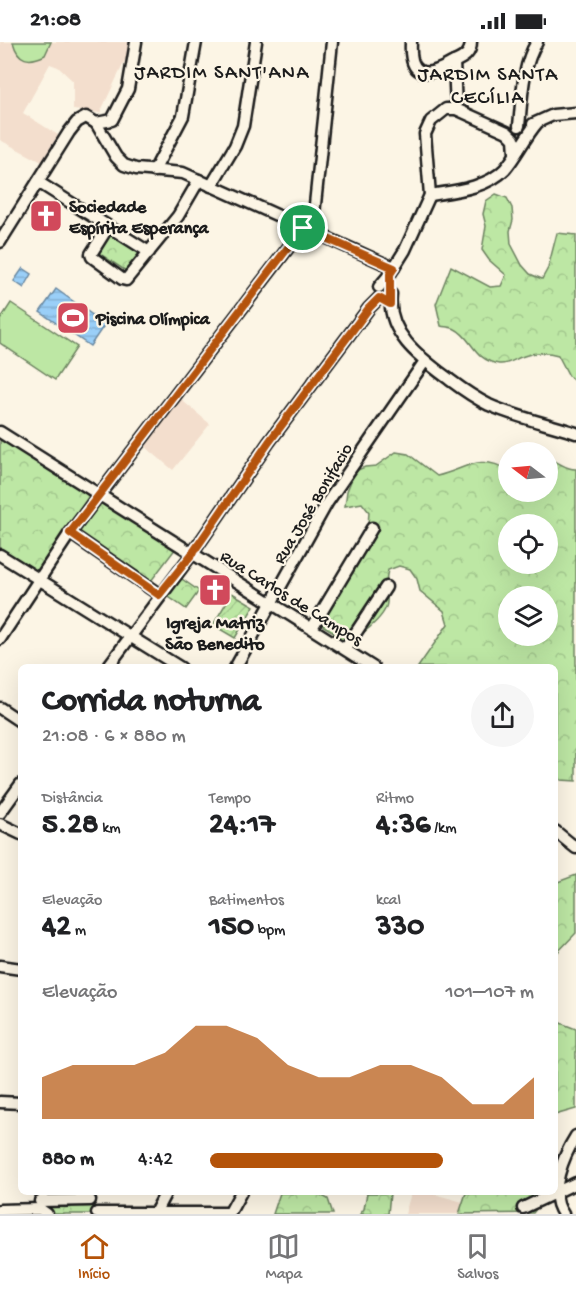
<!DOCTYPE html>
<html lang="pt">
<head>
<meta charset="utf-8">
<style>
	:root { --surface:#fff; --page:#f6f6f6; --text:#202124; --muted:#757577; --line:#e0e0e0; --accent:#b45309 }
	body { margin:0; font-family:"Gochi Hand",sans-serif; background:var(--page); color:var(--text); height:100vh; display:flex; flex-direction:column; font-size:22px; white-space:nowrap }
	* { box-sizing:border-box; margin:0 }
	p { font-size:20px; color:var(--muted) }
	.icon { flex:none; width:33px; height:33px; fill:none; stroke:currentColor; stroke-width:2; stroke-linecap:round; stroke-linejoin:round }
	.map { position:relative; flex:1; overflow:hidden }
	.details { position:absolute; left:18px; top:622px; width:540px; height:531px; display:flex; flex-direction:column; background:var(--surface); border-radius:9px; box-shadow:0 6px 24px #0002 }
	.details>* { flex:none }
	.needle { width:39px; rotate:286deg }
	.controls { position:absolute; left:498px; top:400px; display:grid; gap:12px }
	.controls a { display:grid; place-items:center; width:60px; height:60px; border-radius:50%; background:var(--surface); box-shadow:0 6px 24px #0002; font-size:30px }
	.pin { position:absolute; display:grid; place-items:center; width:51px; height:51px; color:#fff; margin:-26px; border:3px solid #fff; border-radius:50%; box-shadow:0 2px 6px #0007 }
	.round { display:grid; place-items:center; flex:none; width:63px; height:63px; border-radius:32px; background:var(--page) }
	.summary { display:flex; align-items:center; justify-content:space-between; height:102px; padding:0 24px }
	h1 { font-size:33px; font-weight:800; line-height:45px }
	.metrics { display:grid; grid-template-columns:repeat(3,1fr); gap:9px; height:102px; padding:6px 24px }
	.metrics div { display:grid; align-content:center }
	.metrics b { font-size:30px; font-weight:800 }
	.metrics small { font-size:16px; font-weight:400 }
	.metrics p { font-size:16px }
	.chart { height:168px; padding:12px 24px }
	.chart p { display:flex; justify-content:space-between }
	.chart svg { width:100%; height:108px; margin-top:6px; fill:var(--accent); opacity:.7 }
	ul { padding:0 24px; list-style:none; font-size:20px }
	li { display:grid; grid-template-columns:96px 72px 1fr; align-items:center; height:45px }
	li i { height:15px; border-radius:8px; background:var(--accent) }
	.status { display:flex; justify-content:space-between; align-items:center; height:42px; padding:0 30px; background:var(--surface); direction:ltr }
	.status svg { height:16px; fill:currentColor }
	.dock { display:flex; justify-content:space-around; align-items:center; height:84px; border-top:2px solid var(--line); background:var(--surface); font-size:16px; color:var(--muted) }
	.dock a { display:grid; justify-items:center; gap:3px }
	.dock .on { color:var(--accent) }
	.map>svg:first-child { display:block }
</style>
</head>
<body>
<div class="status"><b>21:08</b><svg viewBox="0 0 49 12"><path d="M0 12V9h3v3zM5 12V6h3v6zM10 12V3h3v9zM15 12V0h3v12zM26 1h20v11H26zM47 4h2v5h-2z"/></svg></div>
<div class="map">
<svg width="576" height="1172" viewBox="0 0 576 1172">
	<defs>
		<pattern id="forest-crowns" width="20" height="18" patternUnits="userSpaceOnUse" patternTransform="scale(1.5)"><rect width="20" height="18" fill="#bde7a4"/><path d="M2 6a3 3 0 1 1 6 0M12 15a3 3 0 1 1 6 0" fill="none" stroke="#a2c68d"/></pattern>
		<pattern id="garden-furrows" width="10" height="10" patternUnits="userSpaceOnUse" patternTransform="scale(1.5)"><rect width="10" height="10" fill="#bde7a4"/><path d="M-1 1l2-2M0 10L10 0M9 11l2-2" fill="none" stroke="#a2c68d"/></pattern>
		<pattern id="water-rules" width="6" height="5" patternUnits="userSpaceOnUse" patternTransform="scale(1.5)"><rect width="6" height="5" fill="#9acff8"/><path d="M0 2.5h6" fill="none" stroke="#84b1d4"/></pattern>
	</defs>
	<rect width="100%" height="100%" fill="#fcf5e5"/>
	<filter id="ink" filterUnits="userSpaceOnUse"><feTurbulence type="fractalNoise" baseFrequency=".0167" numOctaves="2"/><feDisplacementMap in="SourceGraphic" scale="12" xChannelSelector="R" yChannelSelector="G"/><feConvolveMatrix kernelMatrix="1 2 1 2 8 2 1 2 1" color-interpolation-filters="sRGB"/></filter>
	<g filter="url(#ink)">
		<!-- built -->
		<g fill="#f3decd">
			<path d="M0,0H131L130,8L100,71L73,68V39L58,25L50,22L23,71L58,93L42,120L0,98Z"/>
			<path d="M178,355L210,382L173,428L142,402Z"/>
			<path d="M411,1151H430L463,1160L460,1172H405Z"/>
		</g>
		<!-- forest -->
		<g fill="url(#forest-crowns)" stroke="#6c8260" stroke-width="1.5" fill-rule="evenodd">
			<path d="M496,152L507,156L512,166L513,178L510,189L511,202L522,223L530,232L542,237L548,226L557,191L576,193V341L569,334L558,313C545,309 534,310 521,315C514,318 506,323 499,322C473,318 472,295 455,287C451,285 445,285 441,284L436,262L451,224L490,245L501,244L506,233L489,218L482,208L486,184L483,172L486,159Z"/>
			<path d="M110,192H113L143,212L126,229L100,212L99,210Z"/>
			<path d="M0,395L90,452L38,531L0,506Z"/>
			<path d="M396,410L408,412L437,434C466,427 479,411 508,428V450H548V418C558,418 566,428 576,427V739L561,738L555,730V626L418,625L448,582L444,569L420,549L417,537L410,527L399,524L388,528C384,542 388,548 387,561C385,577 357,596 344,604L333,599L334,590L322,583V577L368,483L369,470L362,461L345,464L347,449L355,429L365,425L376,424ZM508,483H548V522H508ZM508,555H548V594H508Z"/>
			<path d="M102,459L176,506L151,539L79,491Z"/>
			<path d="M179,535L199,549L186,567L166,553Z"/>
			<path d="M576,833V891L555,913V841Z"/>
			<path d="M555,977L558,980L576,987V1067L555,1073Z"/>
			<path d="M280,1151H317L328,1157L333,1172H273Z"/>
			<path d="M367,1151H390L388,1172H360L364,1167Z"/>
			<path d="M466,1151H542L540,1162L533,1171L459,1172Z"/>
			<path d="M91,1159L97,1172H52L44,1166V1162Z"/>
		</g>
		<!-- garden -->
		<path fill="url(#garden-furrows)" stroke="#6c8260" stroke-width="1.5" d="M232,551L254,564L235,596L213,583Z"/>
		<!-- pitch -->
		<g fill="#bde7a4" stroke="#6c8260" stroke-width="1.5">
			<path d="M13,0H51L45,13C29,21 18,19 13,0Z"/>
			<path d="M11,261L77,305L55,338L0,301V278Z"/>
		</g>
		<!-- water -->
		<g fill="url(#water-rules)" stroke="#6887a0" stroke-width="1.5">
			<path d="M23,226L32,232L24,246L14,239Z"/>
			<path d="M56,247L105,282L90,304L40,270Z"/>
		</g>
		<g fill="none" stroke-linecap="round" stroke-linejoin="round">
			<defs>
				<g id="minor">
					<path d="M411,0C409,33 424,37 450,22C456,19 462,17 466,13C470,9 471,5 471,0"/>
					<path d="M454,20L456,67"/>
					<path d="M96,81L112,78L128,47L136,0"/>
					<path d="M533,82L553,73L576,71"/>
					<path d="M519,84C522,56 522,24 537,0"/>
					<path d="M154,129L183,74L196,0"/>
					<path d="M38,140L149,210"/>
					<path d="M211,144L235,104L243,84L256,0"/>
					<path d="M430,153C455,149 487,146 505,127C517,113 525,95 537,81"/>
					<path d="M108,185L91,212L92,215L122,237L126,238L178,174L199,138"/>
					<path d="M0,200L69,90L77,80L86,75L96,81L116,115L124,123L136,127L183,131L394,226"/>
					<path d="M379,245L390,232L405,208L430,153L425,92L431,79L446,67H456L507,90L514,97L515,111"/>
					<path d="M391,252C386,292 422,317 450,338C462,347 475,356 489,363C516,375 548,382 576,391"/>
					<path d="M0,390L374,626"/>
					<path d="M70,491L160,553"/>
					<path d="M0,513L181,626"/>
					<path d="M312,586L372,486"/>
					<path d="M0,597L70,491L314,172L332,0"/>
					<path d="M345,607L386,545"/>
					<path d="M107,626L192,512L269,400L369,266L379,256"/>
					<path d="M235,626L327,461L425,319"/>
					<path d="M0,666L21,680"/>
					<path d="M0,771L21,742"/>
					<path d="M0,782L21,792"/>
					<path d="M555,789L576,806"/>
					<path d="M0,924L21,927"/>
					<path d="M0,1060L21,1061"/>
					<path d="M40,1159L90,1158"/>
					<path d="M523,1166L576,1141"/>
					<path d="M0,1168L40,1167L47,1172"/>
					<path d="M97,1171H229"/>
					<path d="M155,1171L166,1150"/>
					<path d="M229,1172L241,1150"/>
					<path d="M563,1172C547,1151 564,1113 576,1094"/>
				</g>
			</defs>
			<!-- minor casing -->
			<use href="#minor" stroke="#1c1c1c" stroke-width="15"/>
			<!-- minor -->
			<use href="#minor" stroke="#fcf5e5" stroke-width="10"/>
		</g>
	</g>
	<g fill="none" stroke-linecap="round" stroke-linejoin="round" filter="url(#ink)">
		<defs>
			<path id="route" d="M303,186L394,226L390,232V262L379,256L369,266L269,400L192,512L159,553L70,491Z"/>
		</defs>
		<!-- route casing -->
		<use href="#route" stroke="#fff" stroke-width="12"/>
		<!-- route -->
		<use href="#route" stroke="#b45309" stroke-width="8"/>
	</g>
	<!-- icons -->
	<defs>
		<symbol id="church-square" viewBox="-11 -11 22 22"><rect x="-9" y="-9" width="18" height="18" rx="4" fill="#d1495b" stroke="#fcf5e5"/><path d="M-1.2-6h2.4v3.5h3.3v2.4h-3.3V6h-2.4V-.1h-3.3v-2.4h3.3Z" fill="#fff"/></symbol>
		<symbol id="stadium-square" viewBox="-11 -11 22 22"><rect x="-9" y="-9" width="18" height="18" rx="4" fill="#d1495b" stroke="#fcf5e5"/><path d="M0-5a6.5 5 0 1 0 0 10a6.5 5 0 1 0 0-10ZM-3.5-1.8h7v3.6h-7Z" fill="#fff"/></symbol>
	</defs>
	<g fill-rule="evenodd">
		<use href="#church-square" x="27" y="155" width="38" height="38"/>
		<use href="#stadium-square" x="54" y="257" width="38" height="38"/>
		<use href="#church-square" x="196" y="529" width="38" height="38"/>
	</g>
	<g text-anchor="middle" stroke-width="4.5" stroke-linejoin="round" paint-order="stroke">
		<!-- poi labels -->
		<g font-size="18" font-weight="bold" fill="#1c1c1c" stroke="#fcf5e5" text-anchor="start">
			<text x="69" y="170">Sociedade<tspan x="69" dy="21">Espírita Esperança</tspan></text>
			<text x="96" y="282">Piscina Olímpica</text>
			<text x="215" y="586" text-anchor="middle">Igreja Matriz<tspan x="215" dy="21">São Benedito</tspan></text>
		</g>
		<!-- street labels -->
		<g font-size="18" fill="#1c1c1c" stroke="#fcf5e5">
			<text transform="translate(312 461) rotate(-59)" y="6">Rua José Bonifacio</text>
			<text transform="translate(292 555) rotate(32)" y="6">Rua Carlos de Campos</text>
		</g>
		<!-- neighbourhood labels -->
		<g font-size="20" letter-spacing="1.5" fill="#1c1c1c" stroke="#fcf5e5">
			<text x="222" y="36">JARDIM SANT'ANA</text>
			<text x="488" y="38">JARDIM SANTA<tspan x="488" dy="23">CECÍLIA</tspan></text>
		</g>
	</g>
</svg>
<div class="controls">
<a><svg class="needle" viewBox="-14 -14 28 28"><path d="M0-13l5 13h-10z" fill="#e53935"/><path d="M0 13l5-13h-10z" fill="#757577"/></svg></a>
<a><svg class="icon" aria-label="locate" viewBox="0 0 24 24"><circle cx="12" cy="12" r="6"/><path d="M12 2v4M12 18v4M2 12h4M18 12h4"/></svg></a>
<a><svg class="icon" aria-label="layers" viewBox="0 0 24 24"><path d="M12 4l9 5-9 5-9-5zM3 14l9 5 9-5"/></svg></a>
</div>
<div class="pin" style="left:303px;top:186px;background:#1e9e55"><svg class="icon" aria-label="arrive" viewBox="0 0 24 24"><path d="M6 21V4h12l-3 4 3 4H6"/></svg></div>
<section class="details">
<div class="summary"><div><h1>Corrida noturna</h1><p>21:08 · 6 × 880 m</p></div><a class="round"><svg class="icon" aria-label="share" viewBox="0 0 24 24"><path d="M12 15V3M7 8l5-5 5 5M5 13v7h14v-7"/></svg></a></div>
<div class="metrics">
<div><p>Distância</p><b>5.28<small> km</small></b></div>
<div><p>Tempo</p><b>24:17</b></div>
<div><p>Ritmo</p><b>4:36<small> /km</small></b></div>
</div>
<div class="metrics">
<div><p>Elevação</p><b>42<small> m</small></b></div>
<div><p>Batimentos</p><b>150<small> bpm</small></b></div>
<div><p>kcal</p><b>330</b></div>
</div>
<div class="chart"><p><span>Elevação</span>101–107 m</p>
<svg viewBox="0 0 160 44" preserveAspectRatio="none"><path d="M0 44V27L10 22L20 22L30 22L40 17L50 6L60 6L70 11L80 22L90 27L100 27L110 22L120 22L130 27L140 38L150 38L160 27V44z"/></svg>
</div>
<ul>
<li><b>880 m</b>4:42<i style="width:72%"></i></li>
</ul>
</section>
</div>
<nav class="dock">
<a class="on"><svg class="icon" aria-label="home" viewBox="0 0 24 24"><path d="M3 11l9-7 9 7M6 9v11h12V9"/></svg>Início</a>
<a><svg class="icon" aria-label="map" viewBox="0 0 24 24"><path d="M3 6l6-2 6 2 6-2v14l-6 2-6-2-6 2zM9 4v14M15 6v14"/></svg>Mapa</a>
<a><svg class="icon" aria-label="saved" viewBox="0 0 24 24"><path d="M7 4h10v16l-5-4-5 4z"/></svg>Salvos</a>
</nav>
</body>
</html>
